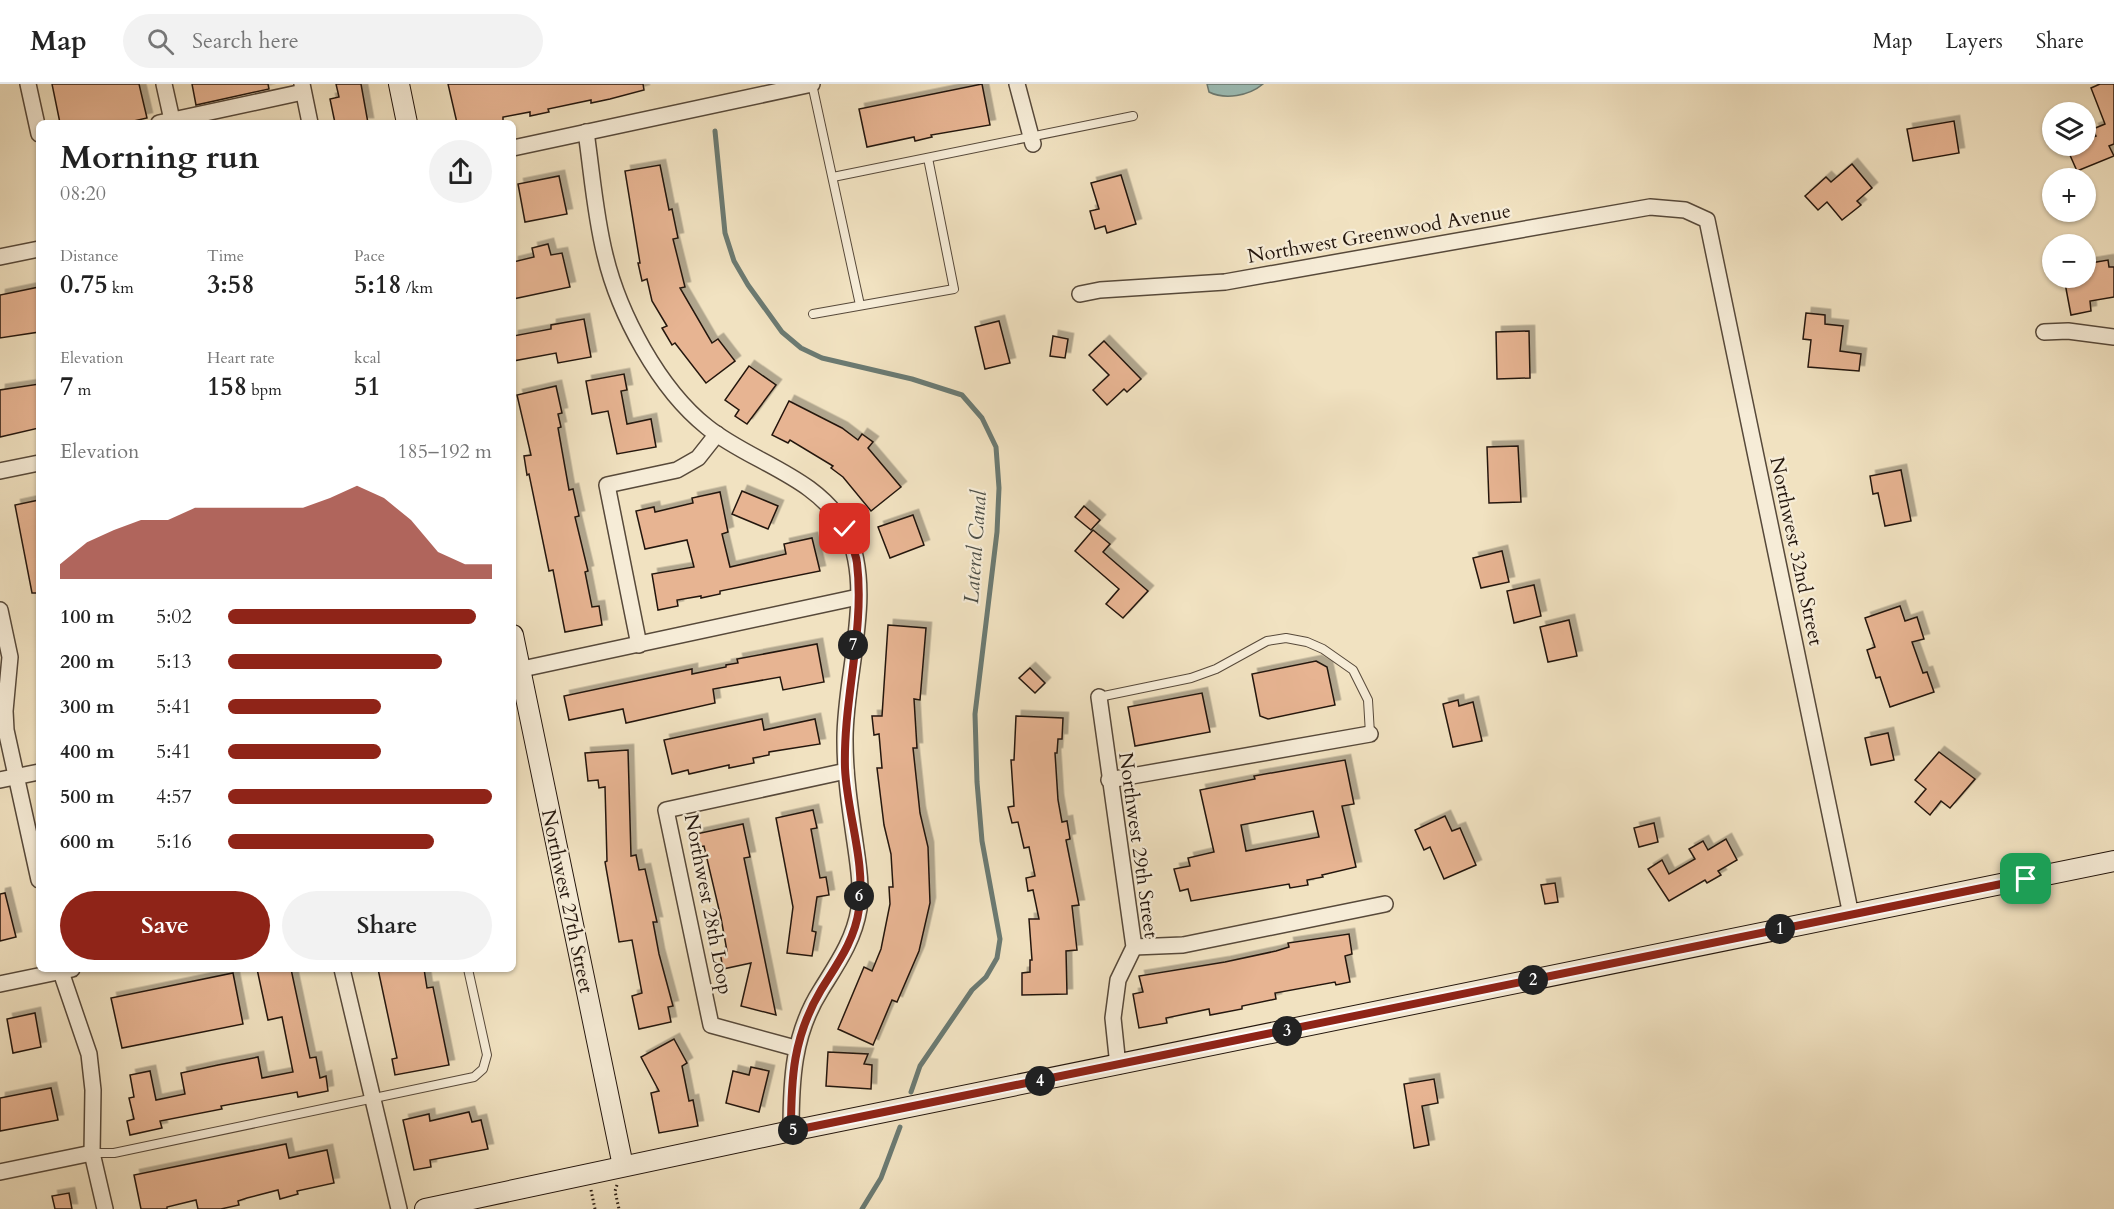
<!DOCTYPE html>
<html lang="en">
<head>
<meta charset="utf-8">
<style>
	:root { --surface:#fff; --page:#f2f2f2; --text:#222; --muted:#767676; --line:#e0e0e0; --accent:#8f2418 }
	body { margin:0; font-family:Cardo,serif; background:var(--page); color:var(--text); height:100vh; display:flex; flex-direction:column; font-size:22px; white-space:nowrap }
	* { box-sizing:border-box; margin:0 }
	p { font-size:20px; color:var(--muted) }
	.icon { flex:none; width:33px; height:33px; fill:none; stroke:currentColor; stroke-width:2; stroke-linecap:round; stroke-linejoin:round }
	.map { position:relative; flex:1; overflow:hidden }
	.sheet { position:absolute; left:36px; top:36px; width:480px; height:852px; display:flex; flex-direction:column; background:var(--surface); border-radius:9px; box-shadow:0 2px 4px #0004 }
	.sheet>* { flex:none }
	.buttons { position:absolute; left:2042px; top:18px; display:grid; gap:12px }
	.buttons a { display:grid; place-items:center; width:54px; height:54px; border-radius:50%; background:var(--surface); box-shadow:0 2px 4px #0004; font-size:30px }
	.pin { position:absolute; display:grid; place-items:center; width:51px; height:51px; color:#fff; margin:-26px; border-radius:12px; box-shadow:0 3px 9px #0006 }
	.km { position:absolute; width:30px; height:30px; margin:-15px; border-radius:50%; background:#222; color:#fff; font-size:16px; line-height:30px; text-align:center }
	.round { display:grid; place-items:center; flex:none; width:63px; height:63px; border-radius:32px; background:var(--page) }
	.head { display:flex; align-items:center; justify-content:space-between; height:102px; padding:0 24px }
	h1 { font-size:33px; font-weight:800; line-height:45px }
	.metrics { display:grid; grid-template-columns:repeat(3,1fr); gap:9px; height:102px; padding:6px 24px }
	.metrics div { display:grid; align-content:center }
	.metrics b { font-size:26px; font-weight:800 }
	.metrics small { font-size:16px; font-weight:400 }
	.metrics p { font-size:16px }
	.chart { height:168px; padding:12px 24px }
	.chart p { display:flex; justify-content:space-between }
	.chart svg { width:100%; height:108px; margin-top:6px; fill:var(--accent); opacity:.7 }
	.primary-button { display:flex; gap:12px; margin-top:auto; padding:12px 24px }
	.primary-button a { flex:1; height:69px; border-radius:36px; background:var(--accent); color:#fff; font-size:24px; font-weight:800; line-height:69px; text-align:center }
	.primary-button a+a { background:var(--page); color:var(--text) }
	ul { padding:0 24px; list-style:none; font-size:20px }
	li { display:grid; grid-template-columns:96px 72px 1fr; align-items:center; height:45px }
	li i { height:15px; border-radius:8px; background:var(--accent) }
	header { display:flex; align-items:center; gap:36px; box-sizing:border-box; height:84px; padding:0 30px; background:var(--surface); border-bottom:2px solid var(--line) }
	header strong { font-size:28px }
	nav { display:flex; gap:33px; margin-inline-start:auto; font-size:21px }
	.search { width:420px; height:54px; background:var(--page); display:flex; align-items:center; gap:15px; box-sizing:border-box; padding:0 21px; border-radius:33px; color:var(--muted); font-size:22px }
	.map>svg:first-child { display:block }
</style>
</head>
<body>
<header>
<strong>Map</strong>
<div class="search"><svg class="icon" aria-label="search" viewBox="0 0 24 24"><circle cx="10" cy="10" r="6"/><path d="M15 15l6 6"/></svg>Search here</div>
<nav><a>Map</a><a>Layers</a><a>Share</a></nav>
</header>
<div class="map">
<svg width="2114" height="1125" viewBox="0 0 2114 1125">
	<defs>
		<filter id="shadow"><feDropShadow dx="5.5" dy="-5.5" stdDeviation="0" flood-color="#0004"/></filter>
	</defs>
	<rect width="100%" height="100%" fill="#f1e2c1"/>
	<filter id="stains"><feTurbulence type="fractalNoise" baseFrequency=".00333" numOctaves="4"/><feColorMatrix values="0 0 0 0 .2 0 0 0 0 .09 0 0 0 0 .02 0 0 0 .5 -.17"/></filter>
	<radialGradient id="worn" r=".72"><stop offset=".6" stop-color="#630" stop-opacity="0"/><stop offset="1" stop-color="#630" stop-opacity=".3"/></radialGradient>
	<!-- water -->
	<path fill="#9bbdb6" stroke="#6b7a72" stroke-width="1.5" d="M1207,0H1263C1249,12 1225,16 1209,8Z"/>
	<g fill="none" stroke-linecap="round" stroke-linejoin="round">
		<!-- stream -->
		<g stroke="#6b7a72" stroke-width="5">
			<path d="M715,47L725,149L734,177L748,201L782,248L801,264L822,274L912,295L962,311L982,334L996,363L999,404L997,448L975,630L977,698L982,757L1000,855L997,874L986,893L972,906L920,982L911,1008"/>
			<path d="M862,1125L881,1094L900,1043"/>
		</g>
	</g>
	<!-- building -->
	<g fill="#e7b492" stroke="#24160d" stroke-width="1.5" fill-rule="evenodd" filter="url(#shadow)">
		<path d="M52,0H139L147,34L125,39H60Z"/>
		<path d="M192,0H268L269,5L196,21Z"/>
		<path d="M336,0H361L368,39H335L330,15L339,13Z"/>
		<path d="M448,0H643L644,6L610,15L591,19V16L548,25L549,28L530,32V28L503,33V37L495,39H457Z"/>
		<path d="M982,0L990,41L931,51L932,53L915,57L914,53L867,63L859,25Z"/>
		<path d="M2100,0H2114V60L2109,62L2114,72L2077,87L2069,69L2085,62V56L2096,52L2093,45L2105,40L2091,4Z"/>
		<path d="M1954,37L1959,69L1913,77L1907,45Z"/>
		<path d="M1852,80L1872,104L1857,117L1861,121L1842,136L1827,118L1818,126L1805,112L1826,93L1831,98Z"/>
		<path d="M660,81L669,126L672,125L678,154L673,155L685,203L680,204L712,259L718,255L735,277L706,299L675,259L672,261L662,244L667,242L652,217L647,195L642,197L638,179H640L625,87Z"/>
		<path d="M1121,91L1136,140L1107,149L1105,142L1095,145L1090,127L1099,125L1091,99Z"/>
		<path d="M559,92L567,130L525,138L518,100Z"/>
		<path d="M548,160L551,171L562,169L570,203L513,215V178L534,173L532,164Z"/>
		<path d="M2108,176L2109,183H2114V213L2090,217L2091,227L2071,231L2064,194H2085V180Z"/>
		<path d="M39,203V248L0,254V211Z"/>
		<path d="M1806,229L1825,231V240L1843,242L1840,267L1861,270L1859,287L1808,283L1811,256L1803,255Z"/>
		<path d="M584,235L591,273L558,279L556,269L513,277V252L551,245V241Z"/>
		<path d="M999,237L1010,279L985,285L975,243Z"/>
		<path d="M1529,247L1530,294L1497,295L1496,248Z"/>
		<path d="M1053,252L1068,255L1065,274L1050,272Z"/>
		<path d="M1104,257L1141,295L1127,308L1124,305L1107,321L1093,306L1109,291L1089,271Z"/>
		<path d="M749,282L776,301L747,340L735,332L739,326L725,316Z"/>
		<path d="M624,290L627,306L621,307L627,340L651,335L656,363L617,370L608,327L592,330L586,297Z"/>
		<path d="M39,300V344L0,353V306Z"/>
		<path d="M556,302L562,329L558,330L561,343L558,344L569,406L573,405L579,432L575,433L588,487L585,488L592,523L599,522L602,541L565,548L553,486L549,487L529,390L527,391L524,372L531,371L517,311Z"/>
		<path d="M789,317L842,344L858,356L862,350L873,358L868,364L901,403L871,427L843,393L831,384L833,382L790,356L788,359L772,351Z"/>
		<path d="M1518,362L1521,418L1489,419L1487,363Z"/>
		<path d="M1901,386L1911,437L1885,442L1878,409L1873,410L1870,392Z"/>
		<path d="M742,407L778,422L768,445L732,430Z"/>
		<path d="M720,408L728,448L722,450L730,483L786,470L784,460L812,454L820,487L720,507V510L701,514V512L677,516L678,522L658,526L652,490L694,483L687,456L645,465L636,427L654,423L655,428L693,419L692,414Z"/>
		<path d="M39,416V509H32L15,421Z"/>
		<path d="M1084,422L1100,436L1091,446L1075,433Z"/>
		<path d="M913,431L924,461L890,474L878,443Z"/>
		<path d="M1093,446L1110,460L1103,468L1148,507L1123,534L1106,520L1119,505L1075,467Z"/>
		<path d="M1502,467L1509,498L1481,504L1473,474Z"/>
		<path d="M1534,501L1541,532L1514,539L1507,507Z"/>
		<path d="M1900,522L1905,537L1917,533L1924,555L1912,558L1923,589L1927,588L1934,608L1890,623L1880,593L1876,594L1867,566L1875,563L1865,534Z"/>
		<path d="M1569,536L1577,572L1548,578L1540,543Z"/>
		<path d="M888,541L926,544L920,616L914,615L917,664H913L920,729L928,763L930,819L919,867L897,918L892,916L873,961L838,945L864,883L872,887L881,865L890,820L889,803H893L891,770L884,741L877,684H882L879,650L874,651L872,632H882Z"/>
		<path d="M817,560L824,598L783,606L780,593L713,605L715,619L626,639L623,625L569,636L564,612L692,585V590L726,583V581L738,579L737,575Z"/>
		<path d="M1316,577L1327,583L1335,621L1268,635L1260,632L1252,590Z"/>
		<path d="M1030,584L1045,599L1035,609L1019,594Z"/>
		<path d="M1202,609L1210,648L1135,662L1128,623Z"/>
		<path d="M1458,616L1459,622L1473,618L1482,657L1453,663L1443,620Z"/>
		<path d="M1016,632L1063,634L1062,655H1058L1057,669H1055L1058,716L1062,738L1067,737L1070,755L1066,756L1079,821L1072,822L1077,866L1066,867L1067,910L1022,911V889L1030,888V876H1032L1029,835H1039L1033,806L1028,807L1026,794L1035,792L1029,763L1024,764L1018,738L1012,739L1008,723L1014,722L1011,676H1014Z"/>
		<path d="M762,635L764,646L815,635L820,660L769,668V671L753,674L754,679L729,684V681L689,690L688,686L672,690L664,656Z"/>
		<path d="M1888,649L1894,676L1871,681L1865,654Z"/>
		<path d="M628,666L631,772L636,771L639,786L645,785L657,838H653L659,870L673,922L668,923L671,938L639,945L632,912L642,909L632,856L619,858L605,778L607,777L605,703L599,704L598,696L588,697L585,669Z"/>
		<path d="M1939,668L1975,695L1950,724L1941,717L1930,731L1915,718L1926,705L1915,696Z"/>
		<path d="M1345,676L1354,720L1342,722L1356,783L1322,791L1323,793L1307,796L1308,801L1290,804L1289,800L1191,817L1188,805L1180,807L1174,785L1190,782L1188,774L1214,768L1200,706L1255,695L1254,692ZM1313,727L1319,753L1246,767L1241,741Z"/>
		<path d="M813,726L817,744L811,745L820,794L826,793L829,811L817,813L812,847L816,848L812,872L787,869L793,823L776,734Z"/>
		<path d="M1445,732L1452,747L1460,744L1476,781L1444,795L1430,763L1424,766L1415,746Z"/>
		<path d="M1654,739L1658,758L1639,763L1634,744Z"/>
		<path d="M743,740L750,773L744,774L776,931L741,922L751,879L723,885L720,868L727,867L721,834L704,762L698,763L696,750Z"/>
		<path d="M1726,755L1737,776L1718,787L1721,791L1707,799L1705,796L1669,817L1648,785L1662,776L1669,790L1695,775L1689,765L1703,757L1708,766Z"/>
		<path d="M1555,799L1558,818L1545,820L1541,801Z"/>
		<path d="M5,809L16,853L0,857V810Z"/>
		<path d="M1349,850L1352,870L1345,872L1350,898L1336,901L1335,898L1275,909L1276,915L1242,922V925L1210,931L1209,925L1166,934L1167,939L1139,944L1133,910L1143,908L1139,892L1225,878L1276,867L1289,863L1288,859Z"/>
		<path d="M257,885H291L310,974L316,973L320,994L326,992L328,1007L298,1013L297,1008L221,1022L222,1025L160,1037L162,1044L130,1051L127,1037L134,1035L129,1014L134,1013L130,991L150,987L156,1016L185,1010L181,989L218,981L258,973L262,994L293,988L282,933L268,936Z"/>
		<path d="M378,885H424L427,904L433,903L449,981L395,991L392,975L397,974Z"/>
		<path d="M233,889L243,940L122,964L111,914Z"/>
		<path d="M35,929L41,963L13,969L7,935Z"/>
		<path d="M674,955L687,979L682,982L689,1017L693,1016L698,1042L659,1049L651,1009L659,1007L641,973Z"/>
		<path d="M828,968L868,970L864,980L872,981L871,1005L826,1002Z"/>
		<path d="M751,983L769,987L759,1028L726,1019L733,987L749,991Z"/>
		<path d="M1434,995L1438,1019L1422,1022L1429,1061L1414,1064L1404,1000Z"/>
		<path d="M51,1004L58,1036L0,1047V1014Z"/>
		<path d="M469,1028L472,1038L481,1036L488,1065L430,1076L431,1083L414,1086L403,1036L429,1030L430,1037Z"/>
		<path d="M286,1060L289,1074L327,1066L334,1099L297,1107L298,1110L280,1115L278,1106L247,1114L238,1117L239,1121L221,1125H198L196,1116L167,1123V1125H141L134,1091Z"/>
		<path d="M69,1109L72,1125H55L52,1112Z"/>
	</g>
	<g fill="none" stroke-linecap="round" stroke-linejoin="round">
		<defs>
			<g id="lane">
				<path d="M812,0L860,221"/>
				<path d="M833,93L1133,32"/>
				<path d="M813,230L954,205L928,74"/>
				<path d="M1099,613L1191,594L1216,585L1267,557L1286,554L1307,558L1323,565L1353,586L1368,616L1370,650"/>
				<path d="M92,1069H114L474,993L483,985L487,971L468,885"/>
			</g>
			<g id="street">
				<path d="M28,0L39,50"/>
				<path d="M164,0L172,36"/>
				<path d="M302,0L310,39"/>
				<path d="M1017,0L1033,60"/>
				<path d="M159,39L303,8"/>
				<path d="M586,48C592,89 595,131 605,171C619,230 659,305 707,343C750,378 819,393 846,446C876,506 844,592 845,657C845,691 850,724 855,758C858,779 862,803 859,825C854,856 837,880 821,906C793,950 791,996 791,1047"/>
				<path d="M513,64L812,0"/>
				<path d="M0,173L39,165"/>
				<path d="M1080,210L1100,206L1225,198L1650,123L1685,126L1707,136L1851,831"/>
				<path d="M2044,248L2068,247L2114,253"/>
				<path d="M0,387L39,379"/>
				<path d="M0,526L10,573L5,627L6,646L39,796"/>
				<path d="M639,561L607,401L677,386L698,374L717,350"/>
				<path d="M513,587L858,513"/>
				<path d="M1099,613L1134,863L1118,896L1113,934L1118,982"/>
				<path d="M0,696L39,688"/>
				<path d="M1109,696L1370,650"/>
				<path d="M1134,863L1183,861L1385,820"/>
				<path d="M60,885L89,970L93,1006L92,1069L105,1125"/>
				<path d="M342,885L399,1125"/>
				<path d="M0,900L72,885"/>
				<path d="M795,964L711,941L666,726L846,687"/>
				<path d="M0,1088L92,1069"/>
			</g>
			<g id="secondary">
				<path d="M399,0L407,39"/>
				<path d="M513,551L623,1082"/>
				<path d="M425,1125L791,1047L2114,777"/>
			</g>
		</defs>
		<!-- lane casing -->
		<use href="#lane" stroke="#57493a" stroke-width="10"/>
		<!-- street casing -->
		<use href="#street" stroke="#57493a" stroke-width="18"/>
		<!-- secondary casing -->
		<use href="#secondary" stroke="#24160d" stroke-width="22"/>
		<!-- path -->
		<g stroke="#24160d" stroke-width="3" stroke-dasharray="1.5 3" stroke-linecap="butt">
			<path d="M617,1101L615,1107L619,1125"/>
			<path d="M591,1106L595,1125"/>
		</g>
		<!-- lane -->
		<use href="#lane" stroke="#f6ecd7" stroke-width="8"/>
		<!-- street -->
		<use href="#street" stroke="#f6ecd7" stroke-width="15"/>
		<!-- secondary -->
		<use href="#secondary" stroke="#f6ecd7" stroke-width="20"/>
	</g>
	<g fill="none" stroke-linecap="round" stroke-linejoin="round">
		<defs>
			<path id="route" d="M845,445C849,456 856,468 857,479C865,546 843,616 845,684C847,730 866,778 859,825C855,856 837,880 821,906C793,953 791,994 791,1047L2026,795"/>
		</defs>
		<!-- route casing -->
		<use href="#route" stroke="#fff" stroke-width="12"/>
		<!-- route -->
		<use href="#route" stroke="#8f2418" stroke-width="8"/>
	</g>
	<g text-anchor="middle" stroke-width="4.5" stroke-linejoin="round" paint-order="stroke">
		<!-- street labels -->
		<g font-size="20" fill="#24160d" stroke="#f6ecd7">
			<text transform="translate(1379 149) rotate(-10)" y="7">Northwest Greenwood Avenue</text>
			<text transform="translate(1797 467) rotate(78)" y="7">Northwest 32nd Street</text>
			<text transform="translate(1139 761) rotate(82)" y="7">Northwest 29th Street</text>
			<text transform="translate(568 817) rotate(78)" y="7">Northwest 27th Street</text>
			<text transform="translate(709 820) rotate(79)" y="7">Northwest 28th Loop</text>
		</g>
		<!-- water labels -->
		<g font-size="21" font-style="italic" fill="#4e5048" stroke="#f6ecd7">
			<text transform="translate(975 463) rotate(-86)" y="7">Lateral Canal</text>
		</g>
	</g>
	<rect width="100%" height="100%" filter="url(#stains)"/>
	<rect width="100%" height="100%" fill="url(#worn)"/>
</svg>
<div class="buttons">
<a><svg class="icon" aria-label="layers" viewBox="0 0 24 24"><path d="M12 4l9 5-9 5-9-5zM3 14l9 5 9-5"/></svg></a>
<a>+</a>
<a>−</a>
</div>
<div class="pin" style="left:2026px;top:795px;background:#1e9e55"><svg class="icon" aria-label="arrive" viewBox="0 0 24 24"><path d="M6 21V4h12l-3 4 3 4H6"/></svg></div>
<div class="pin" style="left:845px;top:445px;background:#d93025"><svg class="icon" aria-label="check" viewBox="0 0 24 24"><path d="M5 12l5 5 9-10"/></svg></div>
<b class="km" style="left:1780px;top:845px">1</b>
<b class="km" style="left:1533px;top:896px">2</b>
<b class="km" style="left:1287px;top:947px">3</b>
<b class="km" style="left:1040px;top:997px">4</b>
<b class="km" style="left:793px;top:1046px">5</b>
<b class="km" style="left:859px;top:812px">6</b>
<b class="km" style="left:853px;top:561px">7</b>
<section class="sheet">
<div class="head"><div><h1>Morning run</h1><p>08:20</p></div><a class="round"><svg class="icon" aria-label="share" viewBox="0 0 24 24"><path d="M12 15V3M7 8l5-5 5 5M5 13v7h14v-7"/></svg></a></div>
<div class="metrics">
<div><p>Distance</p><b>0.75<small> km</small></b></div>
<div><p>Time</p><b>3:58</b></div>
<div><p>Pace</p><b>5:18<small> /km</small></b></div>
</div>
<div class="metrics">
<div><p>Elevation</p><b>7<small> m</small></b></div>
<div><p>Heart rate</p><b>158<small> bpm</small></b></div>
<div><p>kcal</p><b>51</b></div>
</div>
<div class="chart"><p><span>Elevation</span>185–192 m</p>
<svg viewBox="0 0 160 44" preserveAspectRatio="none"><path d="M0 44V38L10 29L20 24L30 20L40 20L50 15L60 15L70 15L80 15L90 15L100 11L110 6L120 11L130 20L140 33L150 38L160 38V44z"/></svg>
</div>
<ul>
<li><b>100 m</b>5:02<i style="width:94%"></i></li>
<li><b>200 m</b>5:13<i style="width:81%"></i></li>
<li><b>300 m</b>5:41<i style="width:58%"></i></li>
<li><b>400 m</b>5:41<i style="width:58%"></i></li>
<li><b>500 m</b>4:57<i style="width:100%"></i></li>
<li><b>600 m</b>5:16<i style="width:78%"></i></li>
</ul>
<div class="primary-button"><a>Save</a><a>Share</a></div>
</section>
</div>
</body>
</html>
